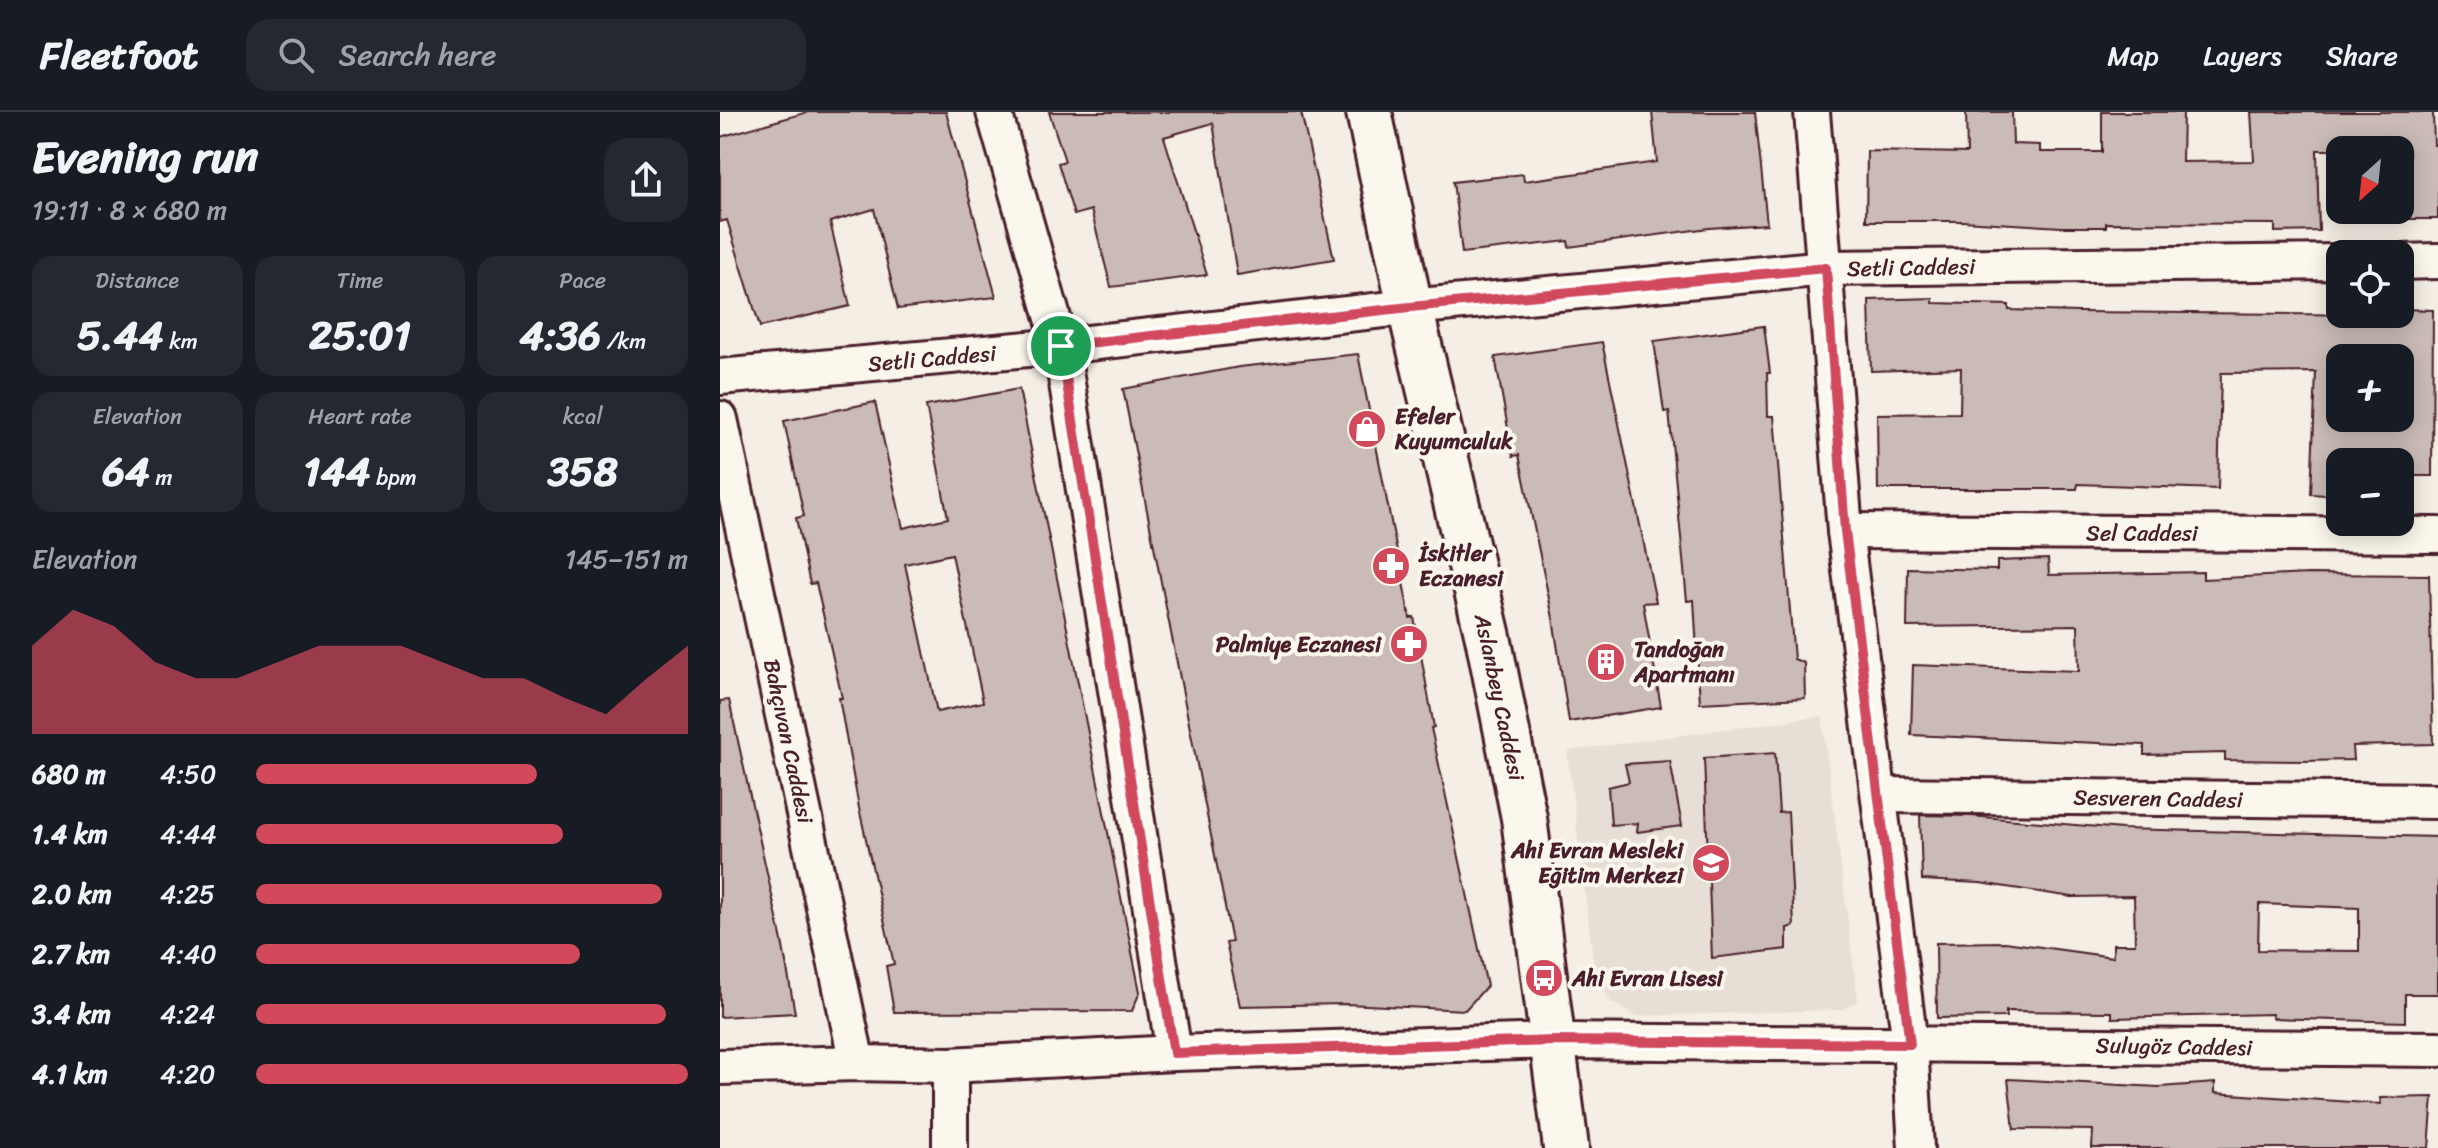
<!DOCTYPE html>
<html lang="en">
<head>
<meta charset="utf-8">
<style>
	:root { --surface:#171b24; --page:#242831; --text:#f1f3f6; --muted:#9ea1a6; --line:#363941; --accent:#d1495b }
	body { margin:0; font-family:Sriracha,sans-serif; background:var(--page); color:var(--text); height:100vh; display:flex; flex-direction:column; font-size:30px; white-space:nowrap }
	* { box-sizing:border-box; margin:0 }
	p { font-size:26px; color:var(--muted) }
	.icon { flex:none; width:44px; height:44px; fill:none; stroke:currentColor; stroke-width:2; stroke-linecap:round; stroke-linejoin:round }
	.map { position:relative; flex:1; overflow:hidden }
	.drawer { display:flex; flex-direction:column; background:var(--surface); width:720px }
	.drawer>* { flex:none }
	.needle { width:52px; rotate:207deg }
	.fabs { position:absolute; left:1606px; top:24px; display:grid; gap:16px }
	.fabs a { display:grid; place-items:center; width:88px; height:88px; border-radius:16px; background:var(--surface); box-shadow:0 4px 20px #0003; font-size:40px }
	.pin { position:absolute; display:grid; place-items:center; width:68px; height:68px; color:#fff; margin:-34px; border:4px solid #fff; border-radius:50%; box-shadow:0 2px 8px #0007 }
	.round { display:grid; place-items:center; flex:none; width:84px; height:84px; border-radius:24px; background:var(--page) }
	.summary { display:flex; align-items:center; justify-content:space-between; height:136px; padding:0 32px }
	h1 { font-size:44px; font-weight:700; line-height:60px }
	.figures { display:grid; grid-template-columns:repeat(3,1fr); gap:12px; height:136px; padding:8px 32px }
	.figures div { display:grid; align-content:center; border-radius:20px; background:var(--page); text-align:center }
	.figures b { font-size:40px; font-weight:700 }
	.figures small { font-size:22px; font-weight:400 }
	.figures p { font-size:22px }
	.chart { height:224px; padding:16px 32px }
	.chart p { display:flex; justify-content:space-between }
	.chart svg { width:100%; height:144px; margin-top:8px; fill:var(--accent); opacity:.7 }
	ul { padding:0 32px; list-style:none; font-size:26px }
	li { display:grid; grid-template-columns:128px 96px 1fr; align-items:center; height:60px }
	li i { height:20px; border-radius:10px; background:var(--accent) }
	header { display:flex; align-items:center; gap:48px; box-sizing:border-box; height:112px; padding:0 40px; background:var(--surface); border-bottom:2px solid var(--line) }
	header strong { font-size:38px }
	nav { display:flex; gap:44px; margin-inline-start:auto; font-size:28px }
	.search { width:560px; height:72px; background:var(--page); display:flex; align-items:center; gap:20px; box-sizing:border-box; padding:0 28px; border-radius:24px; color:var(--muted); font-size:30px }
	main { display:flex; flex:1; min-height:0 }
	.map>svg:first-child { display:block }
</style>
</head>
<body>
<header>
<strong>Fleetfoot</strong>
<div class="search"><svg class="icon" aria-label="search" viewBox="0 0 24 24"><circle cx="10" cy="10" r="6"/><path d="M15 15l6 6"/></svg>Search here</div>
<nav><a>Map</a><a>Layers</a><a>Share</a></nav>
</header>
<main>
<section class="drawer">
<div class="summary"><div><h1>Evening run</h1><p>19:11 · 8 × 680 m</p></div><a class="round"><svg class="icon" aria-label="share" viewBox="0 0 24 24"><path d="M12 15V3M7 8l5-5 5 5M5 13v7h14v-7"/></svg></a></div>
<div class="figures">
<div><p>Distance</p><b>5.44<small> km</small></b></div>
<div><p>Time</p><b>25:01</b></div>
<div><p>Pace</p><b>4:36<small> /km</small></b></div>
</div>
<div class="figures">
<div><p>Elevation</p><b>64<small> m</small></b></div>
<div><p>Heart rate</p><b>144<small> bpm</small></b></div>
<div><p>kcal</p><b>358</b></div>
</div>
<div class="chart"><p><span>Elevation</span>145–151 m</p>
<svg viewBox="0 0 160 44" preserveAspectRatio="none"><path d="M0 44V17L10 6L20 11L30 22L40 27L50 27L60 22L70 17L80 17L90 17L100 22L110 27L120 27L130 33L140 38L150 27L160 17V44z"/></svg>
</div>
<ul>
<li><b>680 m</b>4:50<i style="width:65%"></i></li>
<li><b>1.4 km</b>4:44<i style="width:71%"></i></li>
<li><b>2.0 km</b>4:25<i style="width:94%"></i></li>
<li><b>2.7 km</b>4:40<i style="width:75%"></i></li>
<li><b>3.4 km</b>4:24<i style="width:95%"></i></li>
<li><b>4.1 km</b>4:20<i style="width:100%"></i></li>
</ul>
</section>
<div class="map">
<svg width="1718" height="1036" viewBox="0 0 1718 1036">
	<rect width="100%" height="100%" fill="#f4eee4"/>
	<filter id="ink" filterUnits="userSpaceOnUse"><feTurbulence type="fractalNoise" baseFrequency=".0125" numOctaves="2"/><feDisplacementMap in="SourceGraphic" scale="16" xChannelSelector="R" yChannelSelector="G"/><feConvolveMatrix kernelMatrix="1 2 1 2 8 2 1 2 1" color-interpolation-filters="sRGB"/></filter>
	<g filter="url(#ink)">
		<!-- built -->
		<path fill="#e7dfd6" d="M1102,604L1138,889L1120,898L916,904L891,890L875,862L847,639Z"/>
		<!-- building -->
		<g fill="#cabbb6" stroke="#4a1f2b" stroke-width="2" fill-rule="evenodd">
			<path d="M88,0H226L276,185L178,197L154,97L110,110L130,194L40,215L7,108L0,110V25Z"/>
			<path d="M329,0H581L614,147L517,163L493,11L444,25L487,163L391,175L371,98L354,103L338,51L345,49Z"/>
			<path d="M932,0H1035L1047,112L989,116L849,135L848,129L742,141L733,70L803,62L804,69L937,50Z"/>
			<path d="M1246,0H1292L1293,32L1320,33V40H1382V0H1463L1462,50L1534,49L1531,0H1713L1714,33H1718V107H1690L1689,38H1597L1599,119L1555,120V112L1386,111V115H1342L1242,109H1146L1147,39L1247,41Z"/>
			<path d="M1213,186V191L1289,193V198L1359,200L1669,203L1680,202V197L1713,198L1712,364H1680V350H1620V384L1591,382L1596,260L1501,261L1498,377L1358,372L1357,377H1158L1157,302L1240,301L1241,256L1151,259L1149,188ZM1620,246H1680V306H1620Z"/>
			<path d="M1044,214L1050,261H1047L1048,304H1054L1074,547L1084,551L1085,586L980,591L974,488L967,489L949,299L944,300L934,229Z"/>
			<path d="M882,230L936,490L923,491L941,595L849,610L833,506L799,343L793,344L775,245Z"/>
			<path d="M638,242L690,506L694,505L714,615L711,616L767,874L745,898L626,892L520,894L506,831L512,830L403,277L519,255Z"/>
			<path d="M299,277L420,880L412,899L174,900L166,854L174,852L139,696L119,586H122L96,471L90,472L76,406L84,404L64,309L155,290L183,416L228,406L206,294ZM232,442L263,590L217,600L185,452Z"/>
			<path d="M1328,447L1329,463L1483,460V467L1588,462L1709,463L1713,632L1632,634L1633,648L1582,649L1505,648V641L1424,643V633L1191,623L1193,553L1359,559L1358,513L1187,515L1188,456L1277,458V449Z"/>
			<path d="M9,588L62,829L75,901L0,905V589Z"/>
			<path d="M1055,641L1059,701L1068,700L1074,814L1067,816V837L992,846L984,646Z"/>
			<path d="M950,649L962,714L917,720L918,711L891,713L888,675L909,670L905,652Z"/>
			<path d="M1200,703L1251,704L1402,717L1718,725V882H1685V910L1552,906V902L1392,906V900L1286,899V905L1217,906L1216,831L1285,830L1393,845V832H1415L1414,784L1352,785L1260,771L1202,768ZM1539,792L1639,796V839L1538,838Z"/>
			<path d="M1288,967L1439,975L1495,971V981L1661,992L1660,986L1713,985L1709,1036H1372L1373,1018L1294,1017Z"/>
		</g>
		<g fill="none" stroke-linecap="round" stroke-linejoin="round">
			<defs>
				<g id="minor">
					<path d="M274,0L341,234L454,941"/>
					<path d="M1092,0L1125,419L1190,932L1196,1036"/>
					<path d="M1680,150L1718,149"/>
					<path d="M0,265L341,234L690,195L1106,156L1620,150"/>
					<path d="M0,307L137,951"/>
					<path d="M1125,419L1718,423"/>
					<path d="M1159,683L1718,689"/>
					<path d="M0,955L137,951L230,953L454,941L834,929L1718,937"/>
					<path d="M230,1036V953"/>
				</g>
				<path id="tertiary" d="M649,0L690,195L768,525L804,706L846,1036"/>
			</defs>
			<!-- minor casing -->
			<use href="#minor" stroke="#4a1f2b" stroke-width="40"/>
			<!-- tertiary casing -->
			<use href="#tertiary" stroke="#4a1f2b" stroke-width="50"/>
			<!-- minor -->
			<use href="#minor" stroke="#fbf7ec" stroke-width="34"/>
			<!-- tertiary -->
			<use href="#tertiary" stroke="#fbf7ec" stroke-width="44"/>
		</g>
	</g>
	<g fill="none" stroke-linecap="round" stroke-linejoin="round" filter="url(#ink)">
		<defs>
			<path id="route" d="M1106,156L1125,419L1190,932L834,929L454,941L341,234L690,195Z"/>
		</defs>
		<!-- route casing -->
		<use href="#route" stroke="#fff" stroke-width="16"/>
		<!-- route -->
		<use href="#route" stroke="#d1495b" stroke-width="10"/>
	</g>
	<!-- icons -->
	<defs>
		<symbol id="shop-disc" viewBox="-11 -11 22 22"><circle r="9.5" fill="#d1495b" stroke="#fbf7ec"/><path d="M-5-2.5h2.3a2.7 3.5 0 0 1 5.4 0H5L5.5 6h-11ZM-1.5-2.5h3a1.5 2.3 0 0 0-3 0Z" fill="#fff"/></symbol>
		<symbol id="pharmacy-disc" viewBox="-11 -11 22 22"><circle r="9.5" fill="#d1495b" stroke="#fbf7ec"/><path d="M-2-6h4v4h4v4h-4v4h-4v-4h-4v-4h4Z" fill="#fff"/></symbol>
		<symbol id="building-disc" viewBox="-11 -11 22 22"><circle r="9.5" fill="#d1495b" stroke="#fbf7ec"/><path d="M-4-6H4V6H1V3H-1V6H-4ZM-2.5-4.3h1.7v1.8h-1.7ZM.8-4.3h1.7v1.8H.8ZM-2.5-1h1.7V.8h-1.7ZM.8-1h1.7V.8H.8Z" fill="#fff"/></symbol>
		<symbol id="school-disc" viewBox="-11 -11 22 22"><circle r="9.5" fill="#d1495b" stroke="#fbf7ec"/><path d="M0-5L7-2L0 1L-7-2ZM-4 1L0 2.5L4 1V4Q0 6-4 4Z" fill="#fff"/></symbol>
		<symbol id="bus-disc" viewBox="-11 -11 22 22"><circle r="9.5" fill="#d1495b" stroke="#fbf7ec"/><path d="M-5-6H5V4H4V6H2V4H-2V6H-4V4H-5ZM-3.5-4V0h7V-4ZM-3.5 1.2v1.5H-2V1.2ZM2 1.2v1.5H3.5V1.2Z" fill="#fff"/></symbol>
	</defs>
	<g fill-rule="evenodd">
		<use href="#shop-disc" x="625" y="295" width="44" height="44"/>
		<use href="#pharmacy-disc" x="649" y="432" width="44" height="44"/>
		<use href="#pharmacy-disc" x="667" y="510" width="44" height="44"/>
		<use href="#building-disc" x="864" y="528" width="44" height="44"/>
		<use href="#school-disc" x="969" y="729" width="44" height="44"/>
		<use href="#bus-disc" x="802" y="844" width="44" height="44"/>
	</g>
	<g text-anchor="middle" stroke-width="8" stroke-linejoin="round" paint-order="stroke">
		<!-- street labels -->
		<g font-size="22" fill="#4a1f2b" stroke="#fbf7ec">
			<text transform="translate(1191 155) rotate(-1)" y="8">Setli Caddesi</text>
			<text transform="translate(212 246) rotate(-5)" y="8">Setli Caddesi</text>
			<text x="1422" y="429">Sel Caddesi</text>
			<text transform="translate(780 585) rotate(78)" y="8">Aslanbey Caddesi</text>
			<text transform="translate(69 629) rotate(78)" y="8">Bahçıvan Caddesi</text>
			<text transform="translate(1438 686) rotate(1)" y="8">Sesveren Caddesi</text>
			<text transform="translate(1454 934) rotate(1)" y="8">Sulugöz Caddesi</text>
		</g>
		<!-- poi labels -->
		<g font-size="22" font-weight="bold" fill="#4a1f2b" stroke="#fbf7ec" text-anchor="start">
			<text x="675" y="312">Efeler<tspan x="675" dy="25">Kuyumculuk</tspan></text>
			<text x="699" y="449">İskitler<tspan x="699" dy="25">Eczanesi</tspan></text>
			<text x="661" y="540" text-anchor="end">Palmiye Eczanesi</text>
			<text x="914" y="545">Tandoğan<tspan x="914" dy="25">Apartmanı</tspan></text>
			<text x="963" y="746" text-anchor="end">Ahi Evran Mesleki<tspan x="963" dy="25">Eğitim Merkezi</tspan></text>
			<text x="852" y="874">Ahi Evran Lisesi</text>
		</g>
	</g>
</svg>
<div class="fabs">
<a><svg class="needle" viewBox="-14 -14 28 28"><path d="M0-13l5 13h-10z" fill="#e53935"/><path d="M0 13l5-13h-10z" fill="#9ea1a6"/></svg></a>
<a><svg class="icon" aria-label="locate" viewBox="0 0 24 24"><circle cx="12" cy="12" r="6"/><path d="M12 2v4M12 18v4M2 12h4M18 12h4"/></svg></a>
<a>+</a>
<a>−</a>
</div>
<div class="pin" style="left:341px;top:234px;background:#1e9e55"><svg class="icon" aria-label="arrive" viewBox="0 0 24 24"><path d="M6 21V4h12l-3 4 3 4H6"/></svg></div>
</div>
</main>
</body>
</html>
